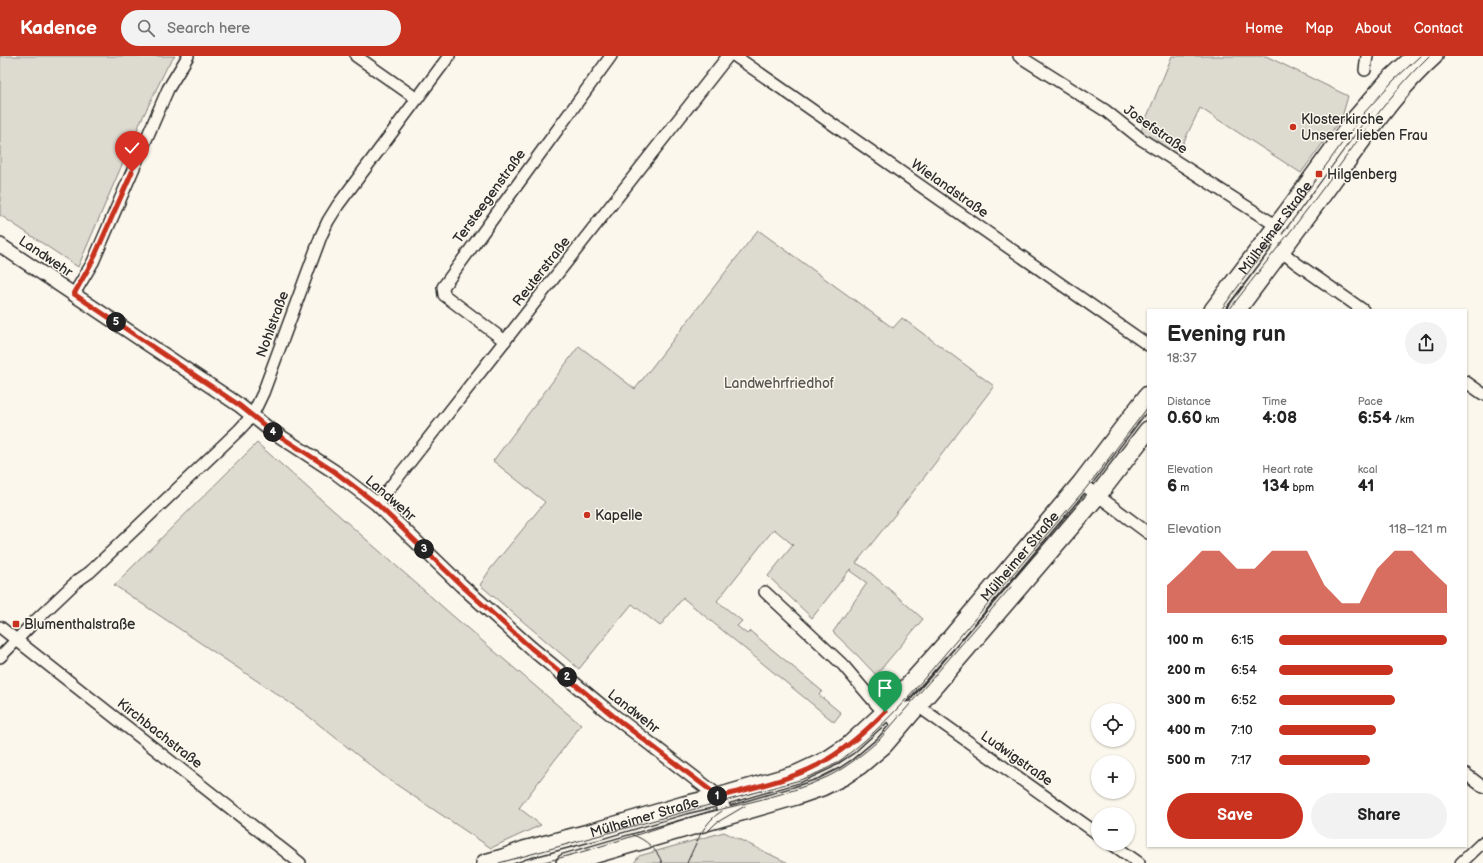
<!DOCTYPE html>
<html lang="en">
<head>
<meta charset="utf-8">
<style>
	:root { --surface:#fff; --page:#f2f2f2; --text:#222; --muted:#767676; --accent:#c8321e }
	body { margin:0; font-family:"Balsamiq Sans",sans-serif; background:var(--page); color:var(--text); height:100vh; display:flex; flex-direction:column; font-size:15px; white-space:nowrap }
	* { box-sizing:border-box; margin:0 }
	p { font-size:13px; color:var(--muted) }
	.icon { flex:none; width:22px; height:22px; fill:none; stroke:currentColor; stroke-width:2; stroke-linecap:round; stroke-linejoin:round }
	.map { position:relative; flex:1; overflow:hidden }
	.sheet { position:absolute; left:1147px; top:253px; width:320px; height:538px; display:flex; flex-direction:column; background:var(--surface); border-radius:0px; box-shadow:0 1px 3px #0004 }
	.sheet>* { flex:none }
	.fabs { position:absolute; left:1091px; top:647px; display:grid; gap:8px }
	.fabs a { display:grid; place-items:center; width:44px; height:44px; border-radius:50%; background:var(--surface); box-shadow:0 1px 3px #0004; font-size:20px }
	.pin { position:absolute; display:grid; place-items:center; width:34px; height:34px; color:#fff; margin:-41px -17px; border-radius:50% 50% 50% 0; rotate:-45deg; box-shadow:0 0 4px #0007 }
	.pin .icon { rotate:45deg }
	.km { position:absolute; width:20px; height:20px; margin:-10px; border-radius:50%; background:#222; color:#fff; font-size:11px; line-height:20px; text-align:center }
	.round { display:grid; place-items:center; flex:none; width:42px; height:42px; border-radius:21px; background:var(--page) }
	.summary { display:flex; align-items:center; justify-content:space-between; height:68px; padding:0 20px }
	h1 { font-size:22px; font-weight:600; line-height:30px }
	.metrics { display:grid; grid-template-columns:repeat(3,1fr); gap:6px; height:68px; padding:4px 20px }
	.metrics div { display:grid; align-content:center }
	.metrics b { font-size:17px; font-weight:600 }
	.metrics small { font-size:11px; font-weight:400 }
	.metrics p { font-size:11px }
	.chart { height:112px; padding:8px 20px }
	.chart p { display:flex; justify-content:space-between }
	.chart svg { width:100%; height:72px; margin-top:4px; fill:var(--accent); opacity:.7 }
	.action { display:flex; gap:8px; margin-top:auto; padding:8px 20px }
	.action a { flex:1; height:46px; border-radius:24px; background:var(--accent); color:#fff; font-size:16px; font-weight:600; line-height:46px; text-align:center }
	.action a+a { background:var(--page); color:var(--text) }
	ul { padding:0 20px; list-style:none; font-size:13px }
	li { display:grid; grid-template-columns:64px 48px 1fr; align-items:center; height:30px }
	li i { height:10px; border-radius:5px; background:var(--accent) }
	header { display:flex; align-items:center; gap:24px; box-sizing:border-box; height:56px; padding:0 20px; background:var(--accent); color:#fff }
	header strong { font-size:19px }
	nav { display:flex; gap:22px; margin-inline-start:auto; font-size:14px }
	.search { width:280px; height:36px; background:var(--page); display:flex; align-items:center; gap:10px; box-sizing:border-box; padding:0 14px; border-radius:22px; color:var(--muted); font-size:15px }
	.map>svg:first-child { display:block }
</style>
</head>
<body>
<header>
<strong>Kadence</strong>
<div class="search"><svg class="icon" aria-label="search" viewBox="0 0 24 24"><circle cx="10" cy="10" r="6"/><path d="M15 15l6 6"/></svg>Search here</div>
<nav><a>Home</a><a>Map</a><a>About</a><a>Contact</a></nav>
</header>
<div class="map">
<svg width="1483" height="807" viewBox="0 0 1483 807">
	<rect width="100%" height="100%" fill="#fbf7ec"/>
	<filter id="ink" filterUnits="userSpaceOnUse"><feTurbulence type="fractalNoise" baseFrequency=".025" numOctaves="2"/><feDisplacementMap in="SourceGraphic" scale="8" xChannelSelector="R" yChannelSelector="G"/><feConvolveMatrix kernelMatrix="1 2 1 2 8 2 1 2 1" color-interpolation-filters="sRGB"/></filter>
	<g filter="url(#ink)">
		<!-- green -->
		<g fill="#dddad0" stroke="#84827e">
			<path d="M0,0H175L167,11L140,67L78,211L0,159Z"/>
			<path d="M1172,0H1266L1348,40L1342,61L1301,117L1200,52L1177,100L1141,75Z"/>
			<path d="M758,174L893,272L902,262L994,330L906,445L856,507L865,512L923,563L876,619L858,600L833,576L867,527L850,515L851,512L812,562L768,520L793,489L774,473L717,545L742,565L737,570L747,578L750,575L822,635L819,639L841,657L834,666L683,542L660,570L632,548L579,613L480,529L491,512L545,446L493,405L579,290L635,333Z"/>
			<path d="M257,387L453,560L581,669L519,752L541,769L491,792L385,721L302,655L114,529Z"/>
			<path d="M724,776L788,807H634L639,800Z"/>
		</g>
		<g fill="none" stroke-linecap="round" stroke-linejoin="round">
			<defs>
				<g id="minor">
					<path d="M356,0L417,43"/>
					<path d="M735,0L1148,289"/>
					<path d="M1019,0L1106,55L1141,83L1277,170L1276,178L1281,195L1296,207L1363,254"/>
					<path d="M1365,14L1367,0"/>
					<path d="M74,238L93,206L168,33L188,0"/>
					<path d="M505,285L448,242L444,239L443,231L611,0"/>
					<path d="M1466,326L1483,338"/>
					<path d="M1081,427L1148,477"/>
					<path d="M377,448L728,0"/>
					<path d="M765,536L843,609L877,649L900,670"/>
					<path d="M0,571L300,807"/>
					<path d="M0,601L33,567L77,525L90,516L239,374L252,360L263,337L321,180L328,165L338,149L449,0"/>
					<path d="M885,656L918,650L1098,778"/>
					<path d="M1466,718L1483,731"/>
					<path d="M1112,788L1139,807"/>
					<path d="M1461,807L1483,786"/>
				</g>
				<path id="tertiary" d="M0,189L239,349L269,373L335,416L377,448L461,529L531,592L605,653L710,734L718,741L727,759"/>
				<g id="primary">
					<path id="s1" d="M1213,254L1288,155L1356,62L1388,25L1415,0"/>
					<path d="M1237,254C1270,209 1304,165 1336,120C1367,78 1395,35 1434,0"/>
					<path id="s2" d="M485,807L503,802L524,794L596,775L684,749L718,741L797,718L827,704L848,690L885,656L950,583L1081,427L1148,339"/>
					<path d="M565,807L796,740L822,731L844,720L859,710L884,689L1098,439L1148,374"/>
				</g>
			</defs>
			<!-- minor casing -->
			<use href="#minor" stroke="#2b2b2b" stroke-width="14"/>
			<!-- tertiary casing -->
			<use href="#tertiary" stroke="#2b2b2b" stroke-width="16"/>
			<!-- primary casing -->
			<use href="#primary" stroke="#2b2b2b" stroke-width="20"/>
			<!-- minor -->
			<use href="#minor" stroke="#fbf7ec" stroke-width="11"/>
			<!-- tertiary -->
			<use href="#tertiary" stroke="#fbf7ec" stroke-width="13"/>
			<!-- primary -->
			<use href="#primary" stroke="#fbf7ec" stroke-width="17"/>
			<!-- tram -->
			<g stroke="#2b2b2b" stroke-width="1">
				<path d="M1221,254L1364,57L1394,24L1420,0"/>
				<path d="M1229,254C1257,217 1287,181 1315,143C1352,94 1384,43 1429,0"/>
				<path d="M707,776L716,767L745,750"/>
				<path d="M633,779C645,783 658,794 662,807"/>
				<path d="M499,807L800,724C816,718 833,711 846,700C872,680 895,656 916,632L1087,431L1148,351"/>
				<path d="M540,807C590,795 639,778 688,762C732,749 785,741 827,721C846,712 863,698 879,684L1011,531"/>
				<path d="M687,807C696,788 703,766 722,755"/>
			</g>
		</g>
	</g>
	<g fill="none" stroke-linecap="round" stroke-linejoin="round" filter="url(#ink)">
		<defs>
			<path id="route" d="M132,116L92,206L74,238L239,349L269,373L335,416L377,448L461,529L531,592L622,667L710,734L718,741C751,732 800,722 828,703C849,690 867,674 885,656"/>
		</defs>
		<!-- route casing -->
		<use href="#route" stroke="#fff" stroke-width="8"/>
		<!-- route -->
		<use href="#route" stroke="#c8321e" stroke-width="5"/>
	</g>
	<!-- markers -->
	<g fill="#c8321e" stroke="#fbf7ec" stroke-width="1.5">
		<circle cx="1293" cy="71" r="4"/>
		<rect x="1315" y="114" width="8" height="8" rx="2"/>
		<circle cx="587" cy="459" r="4"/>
		<rect x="12" y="564" width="8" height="8" rx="2"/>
	</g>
	<g text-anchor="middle" stroke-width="3" stroke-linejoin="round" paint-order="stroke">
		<!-- poi labels -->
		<g font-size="14" fill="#2b2b2b" stroke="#fbf7ec" text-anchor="start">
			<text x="1301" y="68">Klosterkirche<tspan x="1301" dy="16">Unserer lieben Frau</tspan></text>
			<text x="1327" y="123">Hilgenberg</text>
			<text x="595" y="464">Kapelle</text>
			<text x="24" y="573">Blumenthalstraße</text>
		</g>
		<!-- street labels -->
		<g font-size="14" fill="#2b2b2b" stroke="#fbf7ec">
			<text transform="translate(1156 73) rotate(35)" y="5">Josefstraße</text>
			<text transform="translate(950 132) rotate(35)" y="5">Wielandstraße</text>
			<text transform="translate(489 140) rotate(-54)" y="5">Tersteegenstraße</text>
			<text dy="5" stroke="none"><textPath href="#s1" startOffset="103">Mülheimer Straße</textPath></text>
			<text transform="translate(46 200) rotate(34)" y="5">Landwehr</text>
			<text transform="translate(541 215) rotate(-52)" y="5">Reuterstraße</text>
			<text transform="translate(272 268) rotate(-70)" y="5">Nohlstraße</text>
			<text transform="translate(391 442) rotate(41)" y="5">Landwehr</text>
			<text dy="5" stroke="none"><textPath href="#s2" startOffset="639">Mülheimer Straße</textPath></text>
			<text transform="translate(634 655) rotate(38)" y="5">Landwehr</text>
			<text transform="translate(160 677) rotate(38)" y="5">Kirchbachstraße</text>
			<text transform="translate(1017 702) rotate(35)" y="5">Ludwigstraße</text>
			<text dy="5" stroke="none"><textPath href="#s2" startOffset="166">Mülheimer Straße</textPath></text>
		</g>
		<!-- park labels -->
		<g font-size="14" fill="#585754" stroke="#fbf7ec">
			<text x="779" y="332">Landwehrfriedhof</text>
		</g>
	</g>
</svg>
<div class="fabs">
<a><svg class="icon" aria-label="locate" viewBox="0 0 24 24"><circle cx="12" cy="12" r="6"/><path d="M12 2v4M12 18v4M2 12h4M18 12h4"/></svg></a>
<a>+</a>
<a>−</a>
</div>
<div class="pin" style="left:885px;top:656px;background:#1e9e55"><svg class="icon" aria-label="arrive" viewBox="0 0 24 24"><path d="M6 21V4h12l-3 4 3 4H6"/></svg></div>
<div class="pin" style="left:132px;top:116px;background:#d93025"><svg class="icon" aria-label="check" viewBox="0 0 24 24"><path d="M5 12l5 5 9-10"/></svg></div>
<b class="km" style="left:717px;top:740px">1</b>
<b class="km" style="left:567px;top:621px">2</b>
<b class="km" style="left:424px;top:493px">3</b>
<b class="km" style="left:273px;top:376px">4</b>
<b class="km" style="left:116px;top:266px">5</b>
<section class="sheet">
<div class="summary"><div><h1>Evening run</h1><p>18:37</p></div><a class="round"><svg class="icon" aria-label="share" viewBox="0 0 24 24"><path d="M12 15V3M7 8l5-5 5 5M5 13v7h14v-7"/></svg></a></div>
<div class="metrics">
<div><p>Distance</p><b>0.60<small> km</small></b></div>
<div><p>Time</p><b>4:08</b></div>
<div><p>Pace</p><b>6:54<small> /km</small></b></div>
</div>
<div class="metrics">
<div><p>Elevation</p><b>6<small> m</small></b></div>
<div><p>Heart rate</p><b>134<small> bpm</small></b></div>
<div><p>kcal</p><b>41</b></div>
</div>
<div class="chart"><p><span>Elevation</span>118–121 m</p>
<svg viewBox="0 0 160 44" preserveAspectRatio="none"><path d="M0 44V27L10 17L20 6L30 6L40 17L50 17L60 6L70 6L80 6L90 27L100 38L110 38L120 17L130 6L140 6L150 17L160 27V44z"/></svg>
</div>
<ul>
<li><b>100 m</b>6:15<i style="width:100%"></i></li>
<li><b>200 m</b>6:54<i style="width:68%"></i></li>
<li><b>300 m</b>6:52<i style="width:69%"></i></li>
<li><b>400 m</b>7:10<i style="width:58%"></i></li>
<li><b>500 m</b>7:17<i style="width:54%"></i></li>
</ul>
<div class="action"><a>Save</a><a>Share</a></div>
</section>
</div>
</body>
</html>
